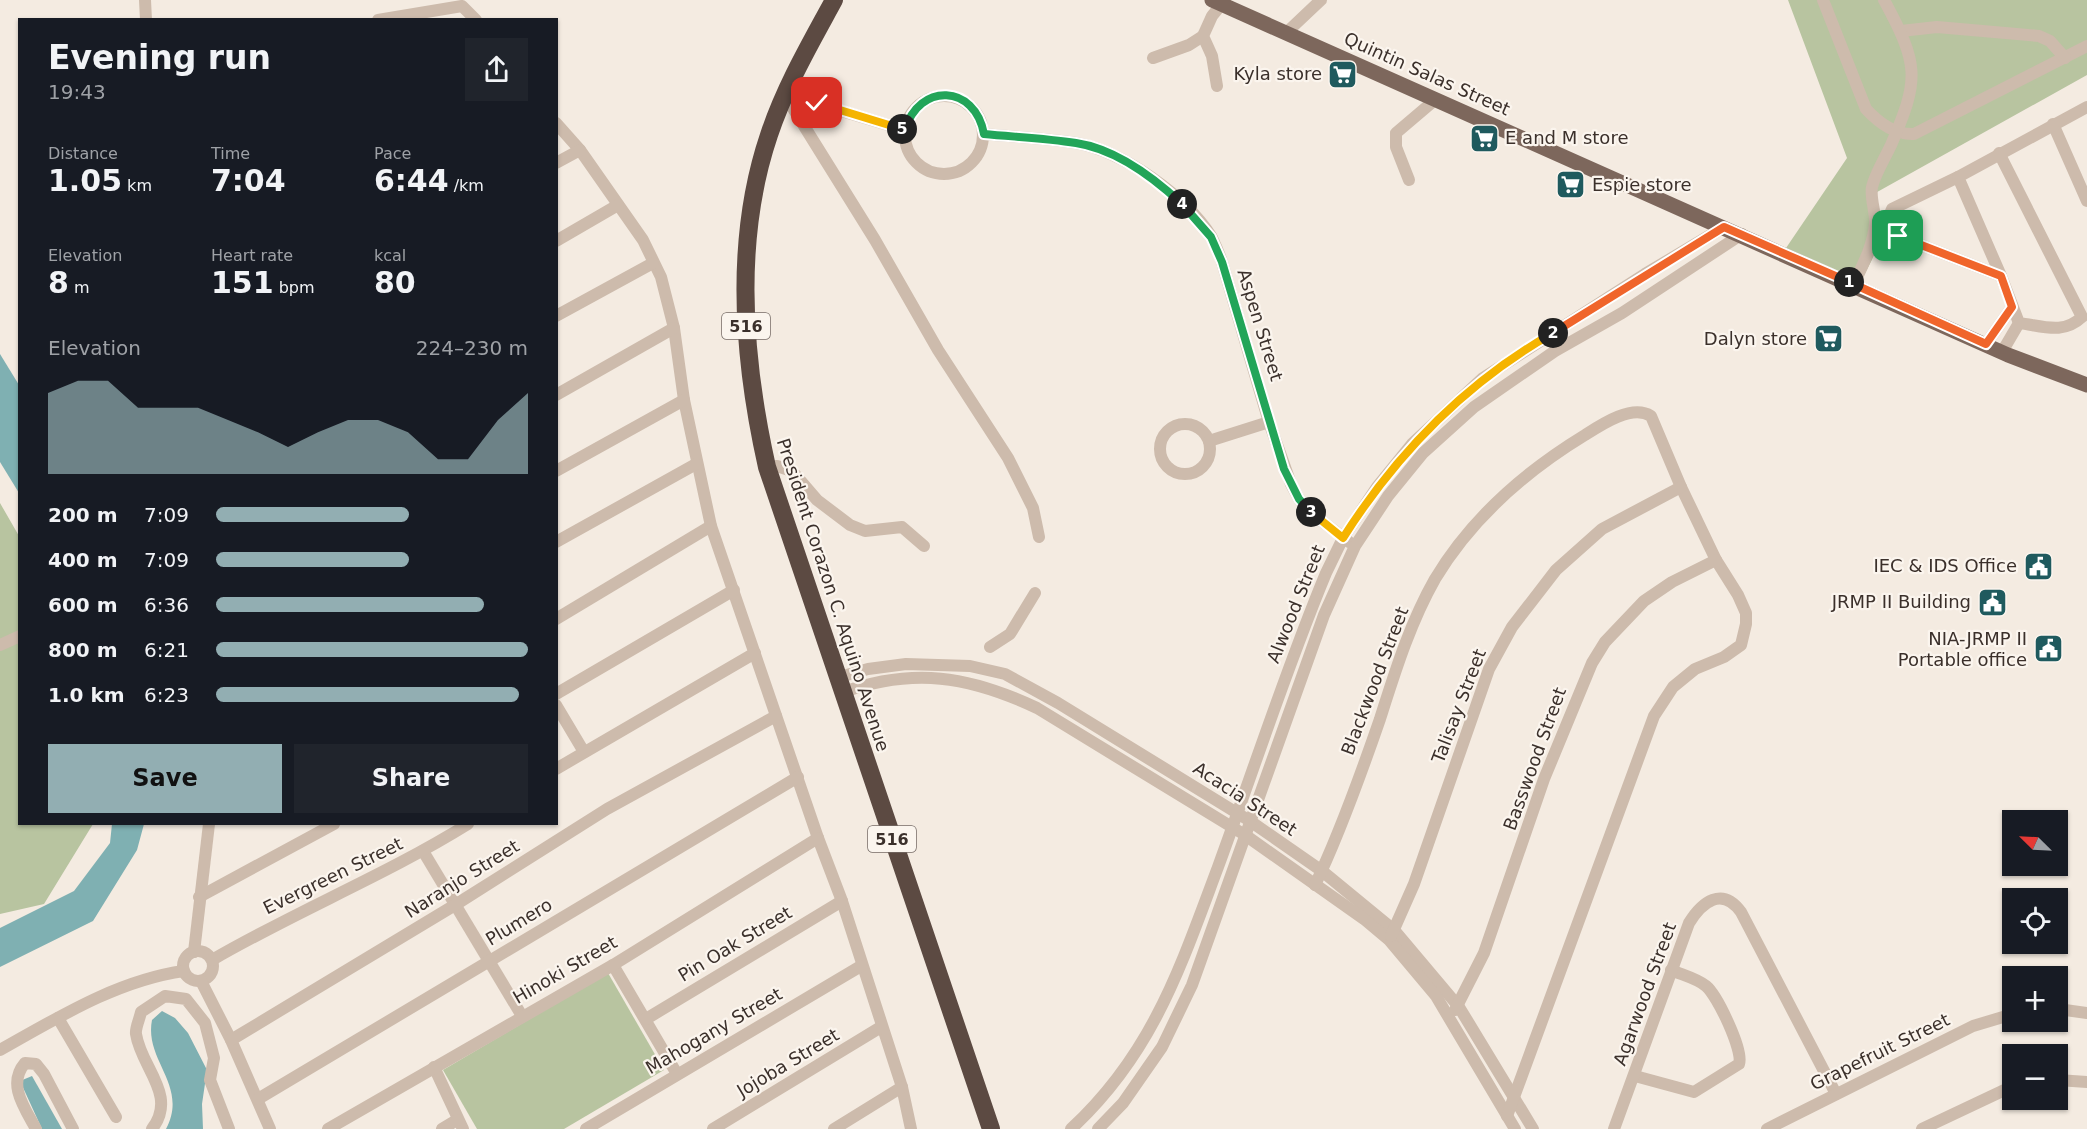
<!DOCTYPE html>
<html lang="en">
<head>
<meta charset="utf-8">
<style>
	:root { --surface:#171b24; --page:#20242c; --text:#f1f3f6; --muted:#9ea1a6; --accent:#92aeb2 }
	body { margin:0; font-family:"DejaVu Sans",sans-serif; background:var(--page); color:var(--text); height:100vh; display:flex; flex-direction:column; font-size:22px; white-space:nowrap }
	* { box-sizing:border-box; margin:0 }
	p { font-size:20px; color:var(--muted) }
	.icon { flex:none; width:33px; height:33px; fill:none; stroke:currentColor; stroke-width:2; stroke-linecap:round; stroke-linejoin:round }
	.map { position:relative; flex:1; overflow:hidden }
	.panel { position:absolute; left:18px; top:18px; width:540px; height:807px; display:flex; flex-direction:column; background:var(--surface); border-radius:0px; box-shadow:0 2px 4px #0004 }
	.panel>* { flex:none }
	.needle { width:39px; rotate:294deg }
	.fabs { position:absolute; left:2002px; top:810px; display:grid; gap:12px }
	.fabs a { display:grid; place-items:center; width:66px; height:66px; border-radius:0px; background:var(--surface); box-shadow:0 2px 4px #0004; font-size:30px }
	.pin { position:absolute; display:grid; place-items:center; width:51px; height:51px; color:#fff; margin:-26px; border-radius:12px; box-shadow:0 3px 9px #0006 }
	.km { position:absolute; width:30px; height:30px; margin:-15px; border-radius:50%; background:#222; color:#fff; font-size:16px; line-height:30px; text-align:center }
	.round { display:grid; place-items:center; flex:none; width:63px; height:63px; border-radius:0px; background:var(--page) }
	.summary { display:flex; align-items:center; justify-content:space-between; height:102px; padding:0 30px }
	h1 { font-size:33px; font-weight:600; line-height:45px }
	.stats { display:grid; grid-template-columns:repeat(3,1fr); gap:9px; height:102px; padding:6px 30px }
	.stats div { display:grid; align-content:center }
	.stats b { font-size:30px; font-weight:600 }
	.stats small { font-size:16px; font-weight:400 }
	.stats p { font-size:16px }
	.chart { height:168px; padding:12px 30px }
	.chart p { display:flex; justify-content:space-between }
	.chart svg { width:100%; height:108px; margin-top:6px; fill:var(--accent); opacity:.7 }
	.cta { display:flex; gap:12px; margin-top:auto; padding:12px 30px }
	.cta a { flex:1; height:69px; border-radius:0px; background:var(--accent); color:#111; font-size:24px; font-weight:600; line-height:69px; text-align:center }
	.cta a+a { background:var(--page); color:var(--text) }
	ul { padding:0 30px; list-style:none; font-size:20px }
	li { display:grid; grid-template-columns:96px 72px 1fr; align-items:center; height:45px }
	li i { height:15px; border-radius:8px; background:var(--accent) }
	.map>svg:first-child { display:block }
</style>
</head>
<body>
<div class="map">
<svg width="2087" height="1129" viewBox="0 0 2087 1129">
	<rect width="100%" height="100%" fill="#f4ebe1"/>
	<!-- green -->
	<g fill="#b8c4a0">
		<path d="M1788,0H2087V75L1870,196C1890,231 1878,248 1861,281L1786,248L1847,158Z"/>
		<path d="M0,503L19,536L20,824H93L44,904L0,914Z"/>
		<path d="M608,973L664,1070L564,1129H477L443,1070Z"/>
	</g>
	<!-- water -->
	<g fill="#7fb0b2">
		<path d="M0,354L19,385V493L0,462Z"/>
		<path d="M112,824H144L137,850L93,921L0,967V928L74,891L110,843Z"/>
		<path d="M162,1011L175,1018L188,1033L207,1070L202,1104L203,1129H166C189,1085 144,1061 152,1020Z"/>
		<path d="M32,1076L62,1129H42L20,1081Z"/>
	</g>
	<g fill="none" stroke-linecap="round" stroke-linejoin="round">
		<!-- minor -->
		<g stroke="#cdbbac" stroke-width="12">
			<path d="M145,0L146,20"/>
			<path d="M1823,0L1866,109C1878,122 1895,135 1914,134L2087,46"/>
			<path d="M378,20L462,6L476,20"/>
			<path d="M1901,31L1937,27L2039,36L2050,41L2065,58"/>
			<path d="M1286,33L1321,0"/>
			<path d="M1153,58L1189,45L1203,36"/>
			<path d="M1217,86L1212,56L1203,36L1212,16L1225,0"/>
			<circle cx="944" cy="135" r="39"/>
			<path d="M781,101L791,105L875,240L938,350L1008,458L1033,508L1039,537"/>
			<path d="M791,105L805,101L812,102L905,130"/>
			<path d="M556,123L580,150L643,240L661,277L674,328L684,400L711,526L818,838L842,901L902,1087L911,1129"/>
			<path d="M2053,124L2087,201"/>
			<path d="M984,134C1014,137 1046,138 1076,143C1123,151 1185,196 1211,236C1215,244 1219,253 1222,262L1269,422L1291,484L1299,499L1314,515L1349,542"/>
			<path d="M556,163L580,150"/>
			<path d="M1958,177L1892,209L1887,221L1898,236L2001,276L2019,323C2043,326 2063,335 2082,317L1999,153"/>
			<path d="M1409,180L1396,147V133L1436,99"/>
			<path d="M556,241L618,205"/>
			<path d="M2001,276L1958,177L2087,107"/>
			<path d="M1854,284C1863,264 1873,246 1875,224C1876,212 1870,199 1872,187C1875,174 1885,158 1891,145C1920,78 1919,65 1884,0"/>
			<path d="M556,316L653,263"/>
			<path d="M1986,344L2012,307"/>
			<path d="M2002,352L2019,323"/>
			<path d="M556,395L674,328"/>
			<circle cx="1185" cy="449" r="25"/>
			<path d="M1209,441L1269,422"/>
			<path d="M767,467L777,466L792,471L817,500L850,525L865,531L902,527L924,546"/>
			<path d="M556,471L684,400"/>
			<path d="M556,542L696,464"/>
			<path d="M556,619L711,526"/>
			<path d="M0,645L20,636"/>
			<path d="M990,647L1010,634L1035,593"/>
			<path d="M836,678L868,669L906,664L970,666L1005,674L1058,703L1250,821L1322,871L1395,931L1459,1007L1533,1129"/>
			<path d="M841,693C913,667 969,676 1037,708L1245,835L1364,919L1389,940L1436,996L1515,1129"/>
			<path d="M556,694L734,590"/>
			<path d="M556,705L584,752"/>
			<path d="M556,769L755,653"/>
			<path d="M423,851L522,1016"/>
			<path d="M1315,885C1340,833 1361,774 1380,719C1395,672 1410,623 1435,579C1471,519 1526,471 1585,435C1602,424 1632,404 1651,416L1681,487L1716,560L1738,595L1746,613V624L1741,645L1724,657L1695,669L1673,687L1654,716L1507,1116"/>
			<path d="M199,897L334,824"/>
			<path d="M1391,936L1414,884L1489,669L1512,627L1556,570L1602,529L1681,487"/>
			<circle cx="198" cy="966" r="15"/>
			<path d="M194,952L209,824"/>
			<path d="M212,960C296,911 386,875 468,824"/>
			<path d="M613,965L677,1074"/>
			<path d="M201,981L231,1040L270,1129"/>
			<path d="M2058,1009L2087,1013"/>
			<path d="M1455,1010L1484,953L1544,779L1592,663L1605,642L1644,601L1672,582L1716,560"/>
			<path d="M58,1018L116,1117"/>
			<path d="M646,1019L842,901"/>
			<path d="M231,1040L455,905L607,809L776,716"/>
			<path d="M0,1050C57,1018 118,980 184,971"/>
			<path d="M434,1067L463,1129"/>
			<path d="M1635,1076L1694,1092L1739,1064C1744,1051 1717,995 1706,986C1696,978 1682,975 1671,970"/>
			<path d="M2058,1080L2087,1082"/>
			<path d="M258,1099L798,777"/>
			<path d="M36,1129C24,1107 7,1084 25,1063L36,1064L44,1074L73,1129"/>
			<path d="M152,1129C178,1095 141,1068 136,1034C135,1028 140,1018 141,1012L165,996L186,999L205,1023L214,1058L210,1080L229,1129"/>
			<path d="M328,1129L613,965L818,838"/>
			<path d="M442,1129L457,1120"/>
			<path d="M586,1129L861,966"/>
			<path d="M713,1129L881,1027"/>
			<path d="M834,1129L902,1087"/>
			<path d="M1071,1129C1153,1053 1180,968 1218,867C1254,769 1286,669 1326,573L1343,538L1377,487L1412,444L1483,378L1645,274L1724,227"/>
			<path d="M1098,1129L1123,1103L1162,1047L1192,985L1324,615L1355,546L1388,496L1423,453L1474,407L1555,351L1622,313L1742,234"/>
			<path d="M1614,1129L1689,923C1702,902 1722,886 1741,912L1836,1094"/>
			<path d="M1767,1129L1973,1026L2013,1014"/>
			<path d="M1922,1129L2013,1086"/>
		</g>
		<!-- major -->
		<path stroke="#7d675c" stroke-width="15" d="M1212,0L2008,355L2087,385"/>
		<!-- highway -->
		<path stroke="#5c4a42" stroke-width="18" d="M834,0C810,44 785,87 769,135C733,241 743,360 767,467L991,1129"/>
	</g>
	<g fill="none" stroke-linecap="round" stroke-linejoin="round">
		<defs>
			<path id="split-1" d="M1849,282L1986,344L2012,307L2001,276L1898,236"/>
			<path id="split-2" d="M1553,333L1724,227L1849,282"/>
			<path id="split-3" d="M1311,512L1343,538C1397,453 1465,383 1553,333"/>
			<path id="split-4" d="M1182,204L1211,237L1222,262L1284,469L1299,499L1311,512"/>
			<path id="split-5" d="M902,129L905,130C919,82 975,84 984,134C1014,137 1045,138 1076,143C1116,149 1153,177 1182,204"/>
			<path id="split-6" d="M817,103L902,129"/>
		</defs>
		<!-- split-1 casing -->
		<use href="#split-1" stroke="#fff" stroke-width="12"/>
		<!-- split-2 casing -->
		<use href="#split-2" stroke="#fff" stroke-width="12"/>
		<!-- split-3 casing -->
		<use href="#split-3" stroke="#fff" stroke-width="12"/>
		<!-- split-4 casing -->
		<use href="#split-4" stroke="#fff" stroke-width="12"/>
		<!-- split-5 casing -->
		<use href="#split-5" stroke="#fff" stroke-width="12"/>
		<!-- split-6 casing -->
		<use href="#split-6" stroke="#fff" stroke-width="12"/>
		<!-- split-1 -->
		<use href="#split-1" stroke="#f0652b" stroke-width="8"/>
		<!-- split-2 -->
		<use href="#split-2" stroke="#f0652b" stroke-width="8"/>
		<!-- split-3 -->
		<use href="#split-3" stroke="#f5b400" stroke-width="8"/>
		<!-- split-4 -->
		<use href="#split-4" stroke="#22a559" stroke-width="8"/>
		<!-- split-5 -->
		<use href="#split-5" stroke="#22a559" stroke-width="8"/>
		<!-- split-6 -->
		<use href="#split-6" stroke="#f5b400" stroke-width="8"/>
	</g>
	<!-- icons -->
	<defs>
		<symbol id="supermarket-square" viewBox="-11 -11 22 22"><rect x="-9" y="-9" width="18" height="18" rx="4" fill="#1f5a5e" stroke="#fbf5ee"/><path d="M-6-5.5h2.5l.6 2H6L4.5 2H-2.5L-4.4-4H-6ZM-1.5 3.2a1.3 1.3 0 1 0 .1 0ZM3 3.2a1.3 1.3 0 1 0 .1 0Z" fill="#fff"/></symbol>
		<symbol id="civic-square" viewBox="-11 -11 22 22"><rect x="-9" y="-9" width="18" height="18" rx="4" fill="#1f5a5e" stroke="#fbf5ee"/><path d="M-.6-6.5H3V-4.5H.6V-3L4-1V1h2V6H-6V1h2V-1L-.6-3ZM-1.2 2.5V6h2.4V2.5Z" fill="#fff"/></symbol>
	</defs>
	<g fill-rule="evenodd">
		<use href="#supermarket-square" x="1326" y="58" width="33" height="33"/>
		<use href="#supermarket-square" x="1468" y="122" width="33" height="33"/>
		<use href="#supermarket-square" x="1554" y="168" width="33" height="33"/>
		<use href="#supermarket-square" x="1812" y="322" width="33" height="33"/>
		<use href="#civic-square" x="2022" y="550" width="33" height="33"/>
		<use href="#civic-square" x="1976" y="586" width="33" height="33"/>
		<use href="#civic-square" x="2032" y="632" width="33" height="33"/>
	</g>
	<g text-anchor="middle" stroke-width="4.5" stroke-linejoin="round" paint-order="stroke">
		<!-- shield labels -->
		<g fill="#fbf5ee" stroke="#756b66" stroke-width="1.5">
			<rect x="722" y="313" width="48" height="26" rx="4.5"/>
			<rect x="868" y="826" width="48" height="26" rx="4.5"/>
		</g>
		<g font-size="16" font-weight="bold" fill="#3b302b">
			<text x="746" y="332">516</text>
			<text x="892" y="845">516</text>
		</g>
		<!-- poi labels -->
		<g font-size="18" fill="#3b302b" stroke="#fbf5ee" text-anchor="end">
			<text x="1322" y="80">Kyla store</text>
			<text x="1505" y="144" text-anchor="start">E and M store</text>
			<text x="1592" y="191" text-anchor="start">Espie store</text>
			<text x="1807" y="345">Dalyn store</text>
			<text x="2017" y="572">IEC &amp; IDS Office</text>
			<text x="1971" y="608">JRMP II Building</text>
			<text x="2027" y="645">NIA-JRMP II<tspan x="2027" dy="21">Portable office</tspan></text>
		</g>
		<!-- street labels -->
		<g font-size="18" fill="#3b302b" stroke="#fbf5ee">
			<text transform="translate(1427 74) rotate(24)" y="6">Quintin Salas Street</text>
			<text transform="translate(1260 325) rotate(73)" y="6">Aspen Street</text>
			<text transform="translate(833 595) rotate(72)" y="6">President Corazon C. Aquino Avenue</text>
			<text transform="translate(1296 604) rotate(-68)" y="6">Alwood Street</text>
			<text transform="translate(1375 681) rotate(-69)" y="6">Blackwood Street</text>
			<text transform="translate(1459 706) rotate(-69)" y="6">Talisay Street</text>
			<text transform="translate(1535 759) rotate(-70)" y="6">Basswood Street</text>
			<text transform="translate(1245 799) rotate(33)" y="6">Acacia Street</text>
			<text transform="translate(333 876) rotate(-26)" y="6">Evergreen Street</text>
			<text transform="translate(462 879) rotate(-32)" y="6">Naranjo Street</text>
			<text transform="translate(519 922) rotate(-31)" y="6">Plumero</text>
			<text transform="translate(735 944) rotate(-31)" y="6">Pin Oak Street</text>
			<text transform="translate(565 970) rotate(-30)" y="6">Hinoki Street</text>
			<text transform="translate(1645 994) rotate(-70)" y="6">Agarwood Street</text>
			<text transform="translate(714 1031) rotate(-30)" y="6">Mahogany Street</text>
			<text transform="translate(1880 1052) rotate(-26)" y="6">Grapefruit Street</text>
			<text transform="translate(788 1063) rotate(-31)" y="6">Jojoba Street</text>
		</g>
	</g>
</svg>
<div class="fabs">
<a><svg class="needle" viewBox="-14 -14 28 28"><path d="M0-13l5 13h-10z" fill="#e53935"/><path d="M0 13l5-13h-10z" fill="#9ea1a6"/></svg></a>
<a><svg class="icon" aria-label="locate" viewBox="0 0 24 24"><circle cx="12" cy="12" r="6"/><path d="M12 2v4M12 18v4M2 12h4M18 12h4"/></svg></a>
<a>+</a>
<a>−</a>
</div>
<div class="pin" style="left:1898px;top:236px;background:#1e9e55"><svg class="icon" aria-label="arrive" viewBox="0 0 24 24"><path d="M6 21V4h12l-3 4 3 4H6"/></svg></div>
<div class="pin" style="left:817px;top:103px;background:#d93025"><svg class="icon" aria-label="check" viewBox="0 0 24 24"><path d="M5 12l5 5 9-10"/></svg></div>
<b class="km" style="left:1849px;top:282px">1</b>
<b class="km" style="left:1553px;top:333px">2</b>
<b class="km" style="left:1311px;top:512px">3</b>
<b class="km" style="left:1182px;top:204px">4</b>
<b class="km" style="left:902px;top:129px">5</b>
<section class="panel">
<div class="summary"><div><h1>Evening run</h1><p>19:43</p></div><a class="round"><svg class="icon" aria-label="share" viewBox="0 0 24 24"><path d="M12 15V3M7 8l5-5 5 5M5 13v7h14v-7"/></svg></a></div>
<div class="stats">
<div><p>Distance</p><b>1.05<small> km</small></b></div>
<div><p>Time</p><b>7:04</b></div>
<div><p>Pace</p><b>6:44<small> /km</small></b></div>
</div>
<div class="stats">
<div><p>Elevation</p><b>8<small> m</small></b></div>
<div><p>Heart rate</p><b>151<small> bpm</small></b></div>
<div><p>kcal</p><b>80</b></div>
</div>
<div class="chart"><p><span>Elevation</span>224–230 m</p>
<svg viewBox="0 0 160 44" preserveAspectRatio="none"><path d="M0 44V11L10 6L20 6L30 17L40 17L50 17L60 22L70 27L80 33L90 27L100 22L110 22L120 27L130 38L140 38L150 22L160 11V44z"/></svg>
</div>
<ul>
<li><b>200 m</b>7:09<i style="width:62%"></i></li>
<li><b>400 m</b>7:09<i style="width:62%"></i></li>
<li><b>600 m</b>6:36<i style="width:86%"></i></li>
<li><b>800 m</b>6:21<i style="width:100%"></i></li>
<li><b>1.0 km</b>6:23<i style="width:97%"></i></li>
</ul>
<div class="cta"><a>Save</a><a>Share</a></div>
</section>
</div>
</body>
</html>
